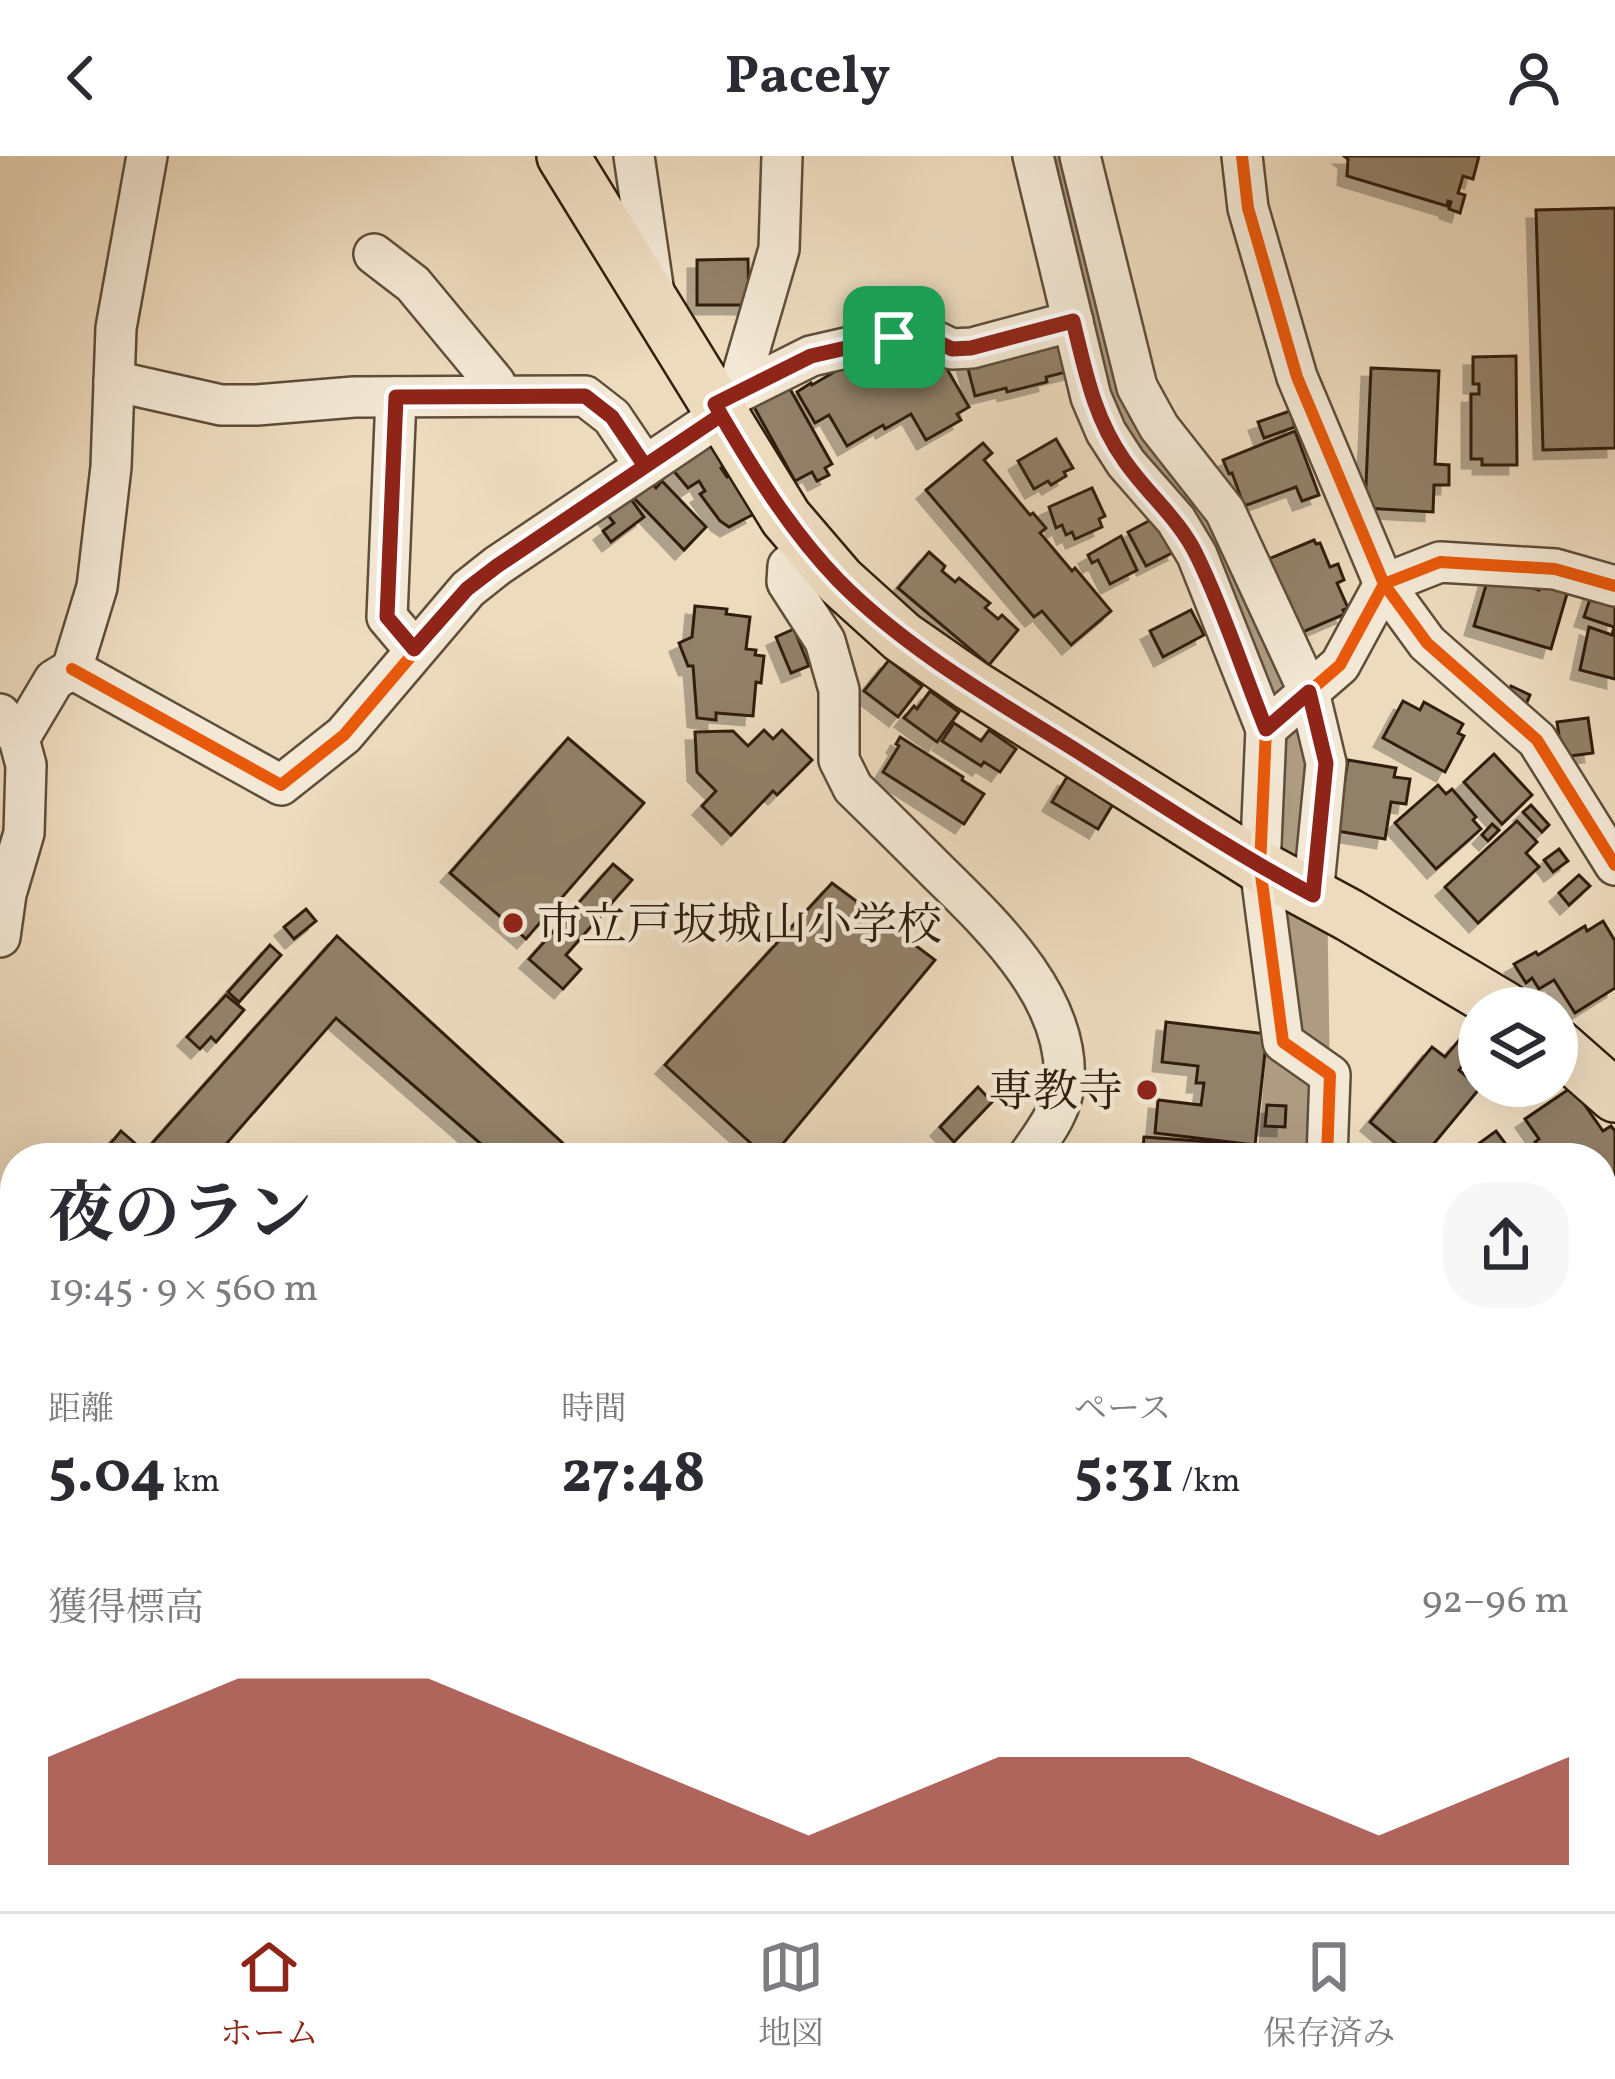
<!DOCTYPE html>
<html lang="ja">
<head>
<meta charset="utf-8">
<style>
	:root { --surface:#fff; --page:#f7f7f7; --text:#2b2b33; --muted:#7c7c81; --line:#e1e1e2; --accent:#8f2418 }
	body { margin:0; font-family:Vollkorn,"Noto Serif JP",serif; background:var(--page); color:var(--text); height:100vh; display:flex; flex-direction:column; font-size:45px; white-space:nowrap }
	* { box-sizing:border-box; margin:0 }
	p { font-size:39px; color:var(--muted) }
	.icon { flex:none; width:66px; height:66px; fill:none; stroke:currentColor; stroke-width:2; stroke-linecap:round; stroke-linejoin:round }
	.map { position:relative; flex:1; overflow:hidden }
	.drawer { position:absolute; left:0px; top:987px; width:1617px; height:768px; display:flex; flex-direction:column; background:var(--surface); border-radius:48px 48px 0 0; box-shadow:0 12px 48px #0002 }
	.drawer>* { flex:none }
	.tools { position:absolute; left:1458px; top:831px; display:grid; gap:24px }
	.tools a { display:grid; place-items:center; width:120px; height:120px; border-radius:50%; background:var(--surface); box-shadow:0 12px 48px #0002; font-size:60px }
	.pin { position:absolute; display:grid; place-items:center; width:102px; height:102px; color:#fff; margin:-51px; border-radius:24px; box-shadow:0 6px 18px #0006 }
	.round { display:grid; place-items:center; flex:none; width:126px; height:126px; border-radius:48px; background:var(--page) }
	.head { display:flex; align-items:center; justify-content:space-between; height:204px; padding:0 48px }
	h1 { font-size:66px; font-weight:700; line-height:90px }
	.metrics { display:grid; grid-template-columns:repeat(3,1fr); gap:18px; height:204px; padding:12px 48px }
	.metrics div { display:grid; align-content:center }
	.metrics b { font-size:60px; font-weight:700 }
	.metrics small { font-size:33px; font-weight:400 }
	.metrics p { font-size:33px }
	.chart { height:336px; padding:24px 48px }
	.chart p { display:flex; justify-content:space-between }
	.chart svg { width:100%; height:216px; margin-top:12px; fill:var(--accent); opacity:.7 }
	header { display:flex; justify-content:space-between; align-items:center; height:156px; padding:0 48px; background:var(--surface); font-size:54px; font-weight:700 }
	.tab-bar { display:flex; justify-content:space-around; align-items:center; height:168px; border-top:3px solid var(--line); background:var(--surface); font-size:33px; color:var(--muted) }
	.tab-bar a { display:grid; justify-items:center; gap:6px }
	.tab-bar .active { color:var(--accent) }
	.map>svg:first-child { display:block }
</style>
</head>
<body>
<header><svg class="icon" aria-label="back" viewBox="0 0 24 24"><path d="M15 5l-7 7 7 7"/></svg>Pacely<svg class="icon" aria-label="person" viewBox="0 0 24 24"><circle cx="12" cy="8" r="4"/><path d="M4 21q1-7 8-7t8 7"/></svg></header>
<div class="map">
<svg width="1615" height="1755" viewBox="0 0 1615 1755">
	<defs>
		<filter id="shadow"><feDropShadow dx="-9" dy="9" stdDeviation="0" flood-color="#0004"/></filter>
	</defs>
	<rect width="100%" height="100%" fill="#eddbbe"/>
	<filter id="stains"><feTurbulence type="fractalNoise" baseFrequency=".00167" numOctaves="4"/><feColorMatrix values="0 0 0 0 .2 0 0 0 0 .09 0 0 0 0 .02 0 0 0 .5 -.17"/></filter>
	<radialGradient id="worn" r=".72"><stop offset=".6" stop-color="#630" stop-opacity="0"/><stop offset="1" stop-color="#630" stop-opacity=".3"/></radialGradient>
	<!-- green -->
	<path fill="#cdbba0" stroke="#7e6d56" stroke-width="3" d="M1316,1740H1437V1755H1307Z"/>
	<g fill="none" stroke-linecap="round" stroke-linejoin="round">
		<!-- river -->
		<g stroke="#ad9b82" stroke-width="63">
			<path d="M1062,0L1112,243L1201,367L1240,451L1281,553L1290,669"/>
			<path d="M1289,1002L1298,893L1296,767"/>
		</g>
	</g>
	<!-- building -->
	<g fill="#928169" stroke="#301f0d" stroke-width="3" filter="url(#shadow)">
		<path d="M1344,0H1479L1473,23L1463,20L1458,37L1465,39L1460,57L1449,53L1451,46L1448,45L1447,50L1347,20L1348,3Z"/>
		<path d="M1615,52V292L1543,294L1536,54Z"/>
		<path d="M748,103L749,149H697V104Z"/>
		<path d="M1064,175L1074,214L1046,221L1047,226L1007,236L1006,232L975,240L965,201Z"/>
		<path d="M903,176L925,212L940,201L969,251L957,258L961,264L926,284L911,258L885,273L883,269L847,290L829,259L815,267L797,236L811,227L812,229Z"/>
		<path d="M1516,200L1517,309H1482V303H1471V238H1479V228H1473V201Z"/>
		<path d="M1371,212L1439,215L1435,308L1449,309V329H1434L1433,356L1365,352Z"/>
		<path d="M785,224L832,308L825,312L829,319L817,325L812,316L795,325L749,242Z"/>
		<path d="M1290,255L1295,271L1264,282L1258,266Z"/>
		<path d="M1295,275L1319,339L1302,345L1296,331L1244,350L1232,317L1229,318L1223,304Z"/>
		<path d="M704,276L725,309L721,312L727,321L730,319L754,358L729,371L720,365L700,338L705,335L699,325L688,332L663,302Z"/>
		<path d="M1056,283L1073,312L1064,316L1066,320L1051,329L1048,325L1034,333L1018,305Z"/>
		<path d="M983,287L992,297L984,304L1030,359L1033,357L1046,372L1040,377L1072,415L1075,412L1111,455L1071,489L1042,455L1034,461L926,334Z"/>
		<path d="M650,325L656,332L662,325L706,371L684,394L633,341Z"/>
		<path d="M622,331L644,361L611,386L603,375L614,367L599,348Z"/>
		<path d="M1092,332L1105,360L1099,363L1102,371L1075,383L1072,376L1066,379L1062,369L1056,372L1049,351Z"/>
		<path d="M1158,360L1176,395L1146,410L1128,376Z"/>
		<path d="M1121,380L1137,414L1110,428L1098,404L1092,407L1088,399Z"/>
		<path d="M1314,384L1316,388L1320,387L1330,411L1338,408L1344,424L1337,427L1348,452L1343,454L1345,458L1298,478L1266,404Z"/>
		<path d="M929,396L945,410L942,415L955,426L959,422L990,447L985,452L998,463L1002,459L1018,474L989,509L898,432Z"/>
		<path d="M1489,419L1539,434L1542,423L1569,431L1551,493L1474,470Z"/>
		<path d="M1594,431L1615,439V523L1580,514L1589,471L1612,479L1614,471L1584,461Z"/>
		<path d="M695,450L727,453L726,458L750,461L746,493L756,494L755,499L764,500L761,527L756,526L753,560L716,557V564L697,562L693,510H688L679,487L692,481Z"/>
		<path d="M1191,454L1204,479L1163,501L1150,475Z"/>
		<path d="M794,473L809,510L791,517L776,481Z"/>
		<path d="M889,504L922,530L898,561L864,535Z"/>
		<path d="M1511,530L1530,539L1520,562L1501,554Z"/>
		<path d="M930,535L959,556L937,586L904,562L914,550L917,553Z"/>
		<path d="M1403,545L1420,554L1424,546L1463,568L1458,577L1464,580L1445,616L1383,582Z"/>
		<path d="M1588,562L1593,597L1562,601L1557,566Z"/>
		<path d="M954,567L981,585L989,574L1016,593L1000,616L984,606L981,610L942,585Z"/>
		<path d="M764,574L773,583L782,574L812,604L777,639L773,635L731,679L702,650L716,635L697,616L695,576L733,575L748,590Z"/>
		<path d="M900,581L963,621L962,624L984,638L964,668L883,616L899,590L896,588Z"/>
		<path d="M568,582L644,647L526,783L450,717Z"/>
		<path d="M1494,598L1532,639L1502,668L1464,626Z"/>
		<path d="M1348,604L1396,612L1394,621L1410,623L1406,648L1391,646L1385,683L1337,675Z"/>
		<path d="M1067,621L1113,648L1098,673L1052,646Z"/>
		<path d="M1438,629L1446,638L1452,633L1476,661L1473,664L1481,673L1436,713L1395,667Z"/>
		<path d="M1531,649L1549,669L1542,676L1523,656Z"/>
		<path d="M1517,665L1537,686L1526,697L1539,711L1478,767L1445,731Z"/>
		<path d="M1492,668L1499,674L1488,685L1482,679Z"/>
		<path d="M1559,693L1568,705L1553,716L1544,704Z"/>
		<path d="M613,708L632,724L566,799L581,813L563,833L529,803Z"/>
		<path d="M1579,719L1590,730L1569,749L1559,737Z"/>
		<path d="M832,727L935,804L771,1002H767L665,909Z"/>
		<path d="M306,753L316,765L294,783L284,771Z"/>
		<path d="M1603,765L1615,785V832L1575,857L1554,824L1539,833L1532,822L1526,827L1514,808L1536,796L1538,799L1585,770L1587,775Z"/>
		<path d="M337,780L579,1002H497L336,862L214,1002H139Z"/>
		<path d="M270,789L281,799L239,846L228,836Z"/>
		<path d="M226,839L244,854L216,886L211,881L200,893L187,881Z"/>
		<path d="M1166,866L1267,878L1255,989L1155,977L1158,944L1201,949L1204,927H1196L1198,910L1162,906Z"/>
		<path d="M1460,883L1475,895L1459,914L1480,932L1422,1002H1413L1370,966L1432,891L1445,901Z"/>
		<path d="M978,931L992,946L954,986L940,971Z"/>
		<path d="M1572,931L1603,975L1611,970L1615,975V1031L1602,1028V1002H1546L1535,986L1539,983L1525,963Z"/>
		<path d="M1267,949L1286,950L1285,971L1265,970Z"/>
		<path d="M121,975L138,990L128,1002H111L105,994Z"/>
		<path d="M1496,975L1510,994L1514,990L1523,1002H1459Z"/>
		<path d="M1144,981L1238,988L1237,1002H1142Z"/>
		<path d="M1602,1039L1615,1040V1101H1612V1096L1602,1095Z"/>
		<path d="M1615,1187V1251L1602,1256V1193Z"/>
		<path d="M1615,1333V1389L1602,1393V1337Z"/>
		<path d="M1607,1611H1615V1644H1609Z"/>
		<path d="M1615,1658V1698H1614L1613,1688H1610L1607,1659Z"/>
		<path d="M332,1740H372L337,1755H296Z"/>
		<path d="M628,1740H769L771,1755H629Z"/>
		<path d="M973,1740H1007L1015,1745L1009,1755H965Z"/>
		<path d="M1128,1740H1167L1182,1746L1179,1755H1123Z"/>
		<path d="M1497,1740H1547V1755H1498Z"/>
	</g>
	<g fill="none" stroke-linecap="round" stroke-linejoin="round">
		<defs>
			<g id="minor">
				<path d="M634,0L654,137"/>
				<path d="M1033,0L1091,241L1106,276L1126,307L1176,364L1197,399L1266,573"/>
				<path d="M1080,0L1137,231L1159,271L1225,355L1309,536L1326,607L1313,739"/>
				<path d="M1242,0L1248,52L1297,221L1384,428L1427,487L1537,584L1615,709"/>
				<path d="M374,98L413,128L495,227L500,240"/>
				<path d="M114,225L221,249H257L354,241L585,240L612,261L645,310"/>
				<path d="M737,237L779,93L782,0"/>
				<path d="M396,241L387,461L414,493"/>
				<path d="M715,248L811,200L894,181H927L952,193L972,192L1073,165"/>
				<path d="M809,391L788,410L787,426L825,485L839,534V604L853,632C882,660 911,689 939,717C994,771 1071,844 1064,928C1062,956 1042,980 1027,1002"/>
				<path d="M72,513L281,629L344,579L468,433L497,410L721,259"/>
				<path d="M0,558L19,583L26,609L24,677L6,738L0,781"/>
				<path d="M19,583L54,524L72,513L97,431L111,311L116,172L147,0"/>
				<path d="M1327,1002L1330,919L1283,886L1260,711L1266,573L1340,509L1384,428L1440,406L1555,413L1615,430"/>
				<path d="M1602,1552L1615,1546"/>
				<path d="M1588,1740L1589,1755"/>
				<path d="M866,1755V1740"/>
				<path d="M1114,1755L1119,1740"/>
			</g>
			<g id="major">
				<path d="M563,0L786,362L840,425L902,481L971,529L1260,711L1349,759L1505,852"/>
				<path d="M1557,889L1615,940"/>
			</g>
		</defs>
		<!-- minor casing -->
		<use href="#minor" stroke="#5f4e39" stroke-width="44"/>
		<!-- major casing -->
		<use href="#major" stroke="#301f0d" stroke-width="56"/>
		<!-- minor -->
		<use href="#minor" stroke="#f3e8d5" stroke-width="39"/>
		<!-- major -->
		<use href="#major" stroke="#eddbbe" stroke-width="51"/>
		<defs>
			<g id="cycleway">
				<path d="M1242,0L1248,52L1297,221L1384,428L1427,487L1537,584L1615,709"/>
				<path d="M72,513L281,629L344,579L468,433L497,410L721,259"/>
				<path d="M1327,1002L1330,919L1283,886L1260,711L1266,573L1340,509L1384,428L1440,406L1555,413L1615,430"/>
			</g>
		</defs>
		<!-- cycleway casing -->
		<use href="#cycleway" stroke="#f3e8d5" stroke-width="20"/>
		<!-- cycleway -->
		<use href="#cycleway" stroke="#e8590c" stroke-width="12"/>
	</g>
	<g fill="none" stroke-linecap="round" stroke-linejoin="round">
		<defs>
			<path id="route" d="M894,181L811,200L715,248L721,259L645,310L612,261L585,240L396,241L387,461L414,493L467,433L497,410L721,259C755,317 791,375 838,424C907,494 994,543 1077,595C1155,644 1231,695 1313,739L1326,607L1309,536L1266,573C1243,516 1224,455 1197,400C1179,362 1147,338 1124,304C1094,262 1085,214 1073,165L971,192L952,193L927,181H894"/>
		</defs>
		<!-- route casing -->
		<use href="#route" stroke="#fff" stroke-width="24"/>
		<!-- route -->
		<use href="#route" stroke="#8f2418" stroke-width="15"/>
	</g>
	<!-- markers -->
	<g fill="#8f2418" stroke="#f3e8d5" stroke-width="4.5">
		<circle cx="513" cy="767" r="12"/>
		<circle cx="1147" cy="934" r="12"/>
	</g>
	<g text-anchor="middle" stroke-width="9" stroke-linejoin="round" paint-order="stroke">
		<!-- poi labels -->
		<g font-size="45" fill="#301f0d" stroke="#f3e8d5" text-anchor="start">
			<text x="537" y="783">市立戸坂城山小学校</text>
			<text x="1123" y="950" text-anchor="end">専教寺</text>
		</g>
	</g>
	<rect width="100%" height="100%" filter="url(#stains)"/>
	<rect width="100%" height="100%" fill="url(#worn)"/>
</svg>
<div class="tools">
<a><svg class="icon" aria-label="layers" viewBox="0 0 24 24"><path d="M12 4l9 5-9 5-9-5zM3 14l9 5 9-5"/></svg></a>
</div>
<div class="pin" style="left:894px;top:181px;background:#1e9e55"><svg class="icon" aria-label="arrive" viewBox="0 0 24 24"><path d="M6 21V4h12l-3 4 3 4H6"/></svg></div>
<section class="drawer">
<div class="head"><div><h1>夜のラン</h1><p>19:45 · 9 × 560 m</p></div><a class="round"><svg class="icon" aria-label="share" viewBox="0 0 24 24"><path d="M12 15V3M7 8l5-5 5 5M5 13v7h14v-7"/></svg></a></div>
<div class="metrics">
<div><p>距離</p><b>5.04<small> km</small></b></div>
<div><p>時間</p><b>27:48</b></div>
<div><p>ペース</p><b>5:31<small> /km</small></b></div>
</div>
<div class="chart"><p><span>獲得標高</span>92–96 m</p>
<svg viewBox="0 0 160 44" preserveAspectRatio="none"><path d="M0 44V22L10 14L20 6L30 6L40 6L50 14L60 22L70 30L80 38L90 30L100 22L110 22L120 22L130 30L140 38L150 30L160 22V44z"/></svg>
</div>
</section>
</div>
<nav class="tab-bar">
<a class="active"><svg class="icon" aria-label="home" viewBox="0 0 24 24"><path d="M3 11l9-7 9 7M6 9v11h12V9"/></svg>ホーム</a>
<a><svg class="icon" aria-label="map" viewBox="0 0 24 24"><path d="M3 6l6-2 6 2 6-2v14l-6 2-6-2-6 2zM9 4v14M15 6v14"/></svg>地図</a>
<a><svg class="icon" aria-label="saved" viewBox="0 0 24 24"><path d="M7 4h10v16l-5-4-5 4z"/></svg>保存済み</a>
</nav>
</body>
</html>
